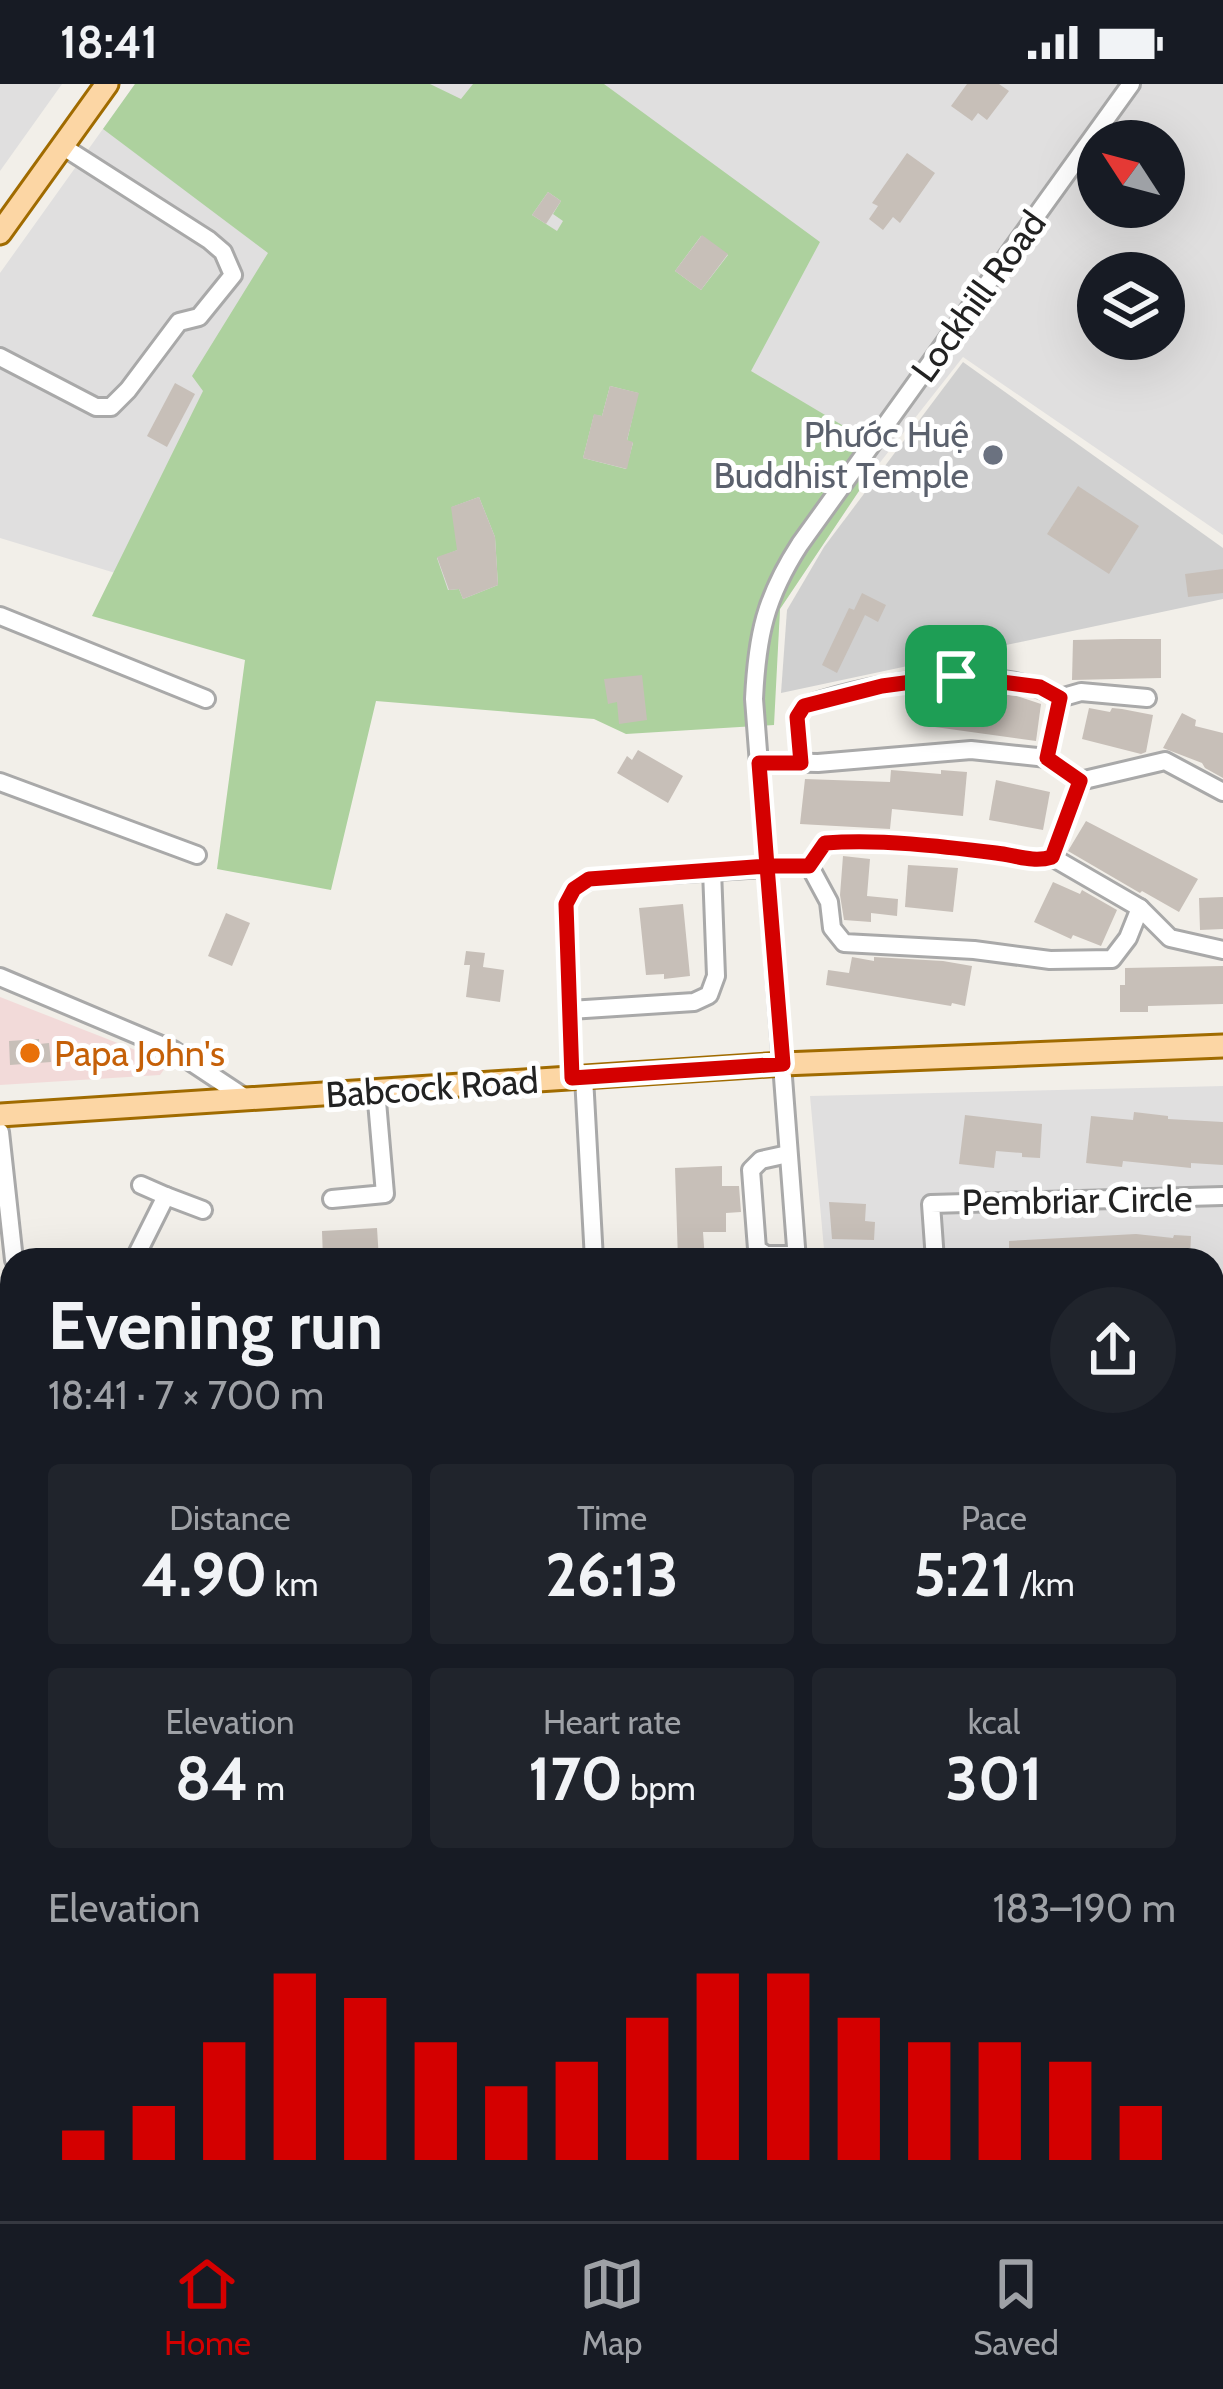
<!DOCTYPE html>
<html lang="en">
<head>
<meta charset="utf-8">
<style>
	:root { --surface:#171b24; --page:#20242c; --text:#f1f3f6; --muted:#9ea1a6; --line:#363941; --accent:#d40000 }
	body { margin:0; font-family:Cabin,sans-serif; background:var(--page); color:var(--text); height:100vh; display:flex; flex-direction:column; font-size:45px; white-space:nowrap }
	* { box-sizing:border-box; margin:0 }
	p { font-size:39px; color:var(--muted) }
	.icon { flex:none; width:66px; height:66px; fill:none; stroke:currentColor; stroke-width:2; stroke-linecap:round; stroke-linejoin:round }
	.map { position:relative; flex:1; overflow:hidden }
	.details { position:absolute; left:0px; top:1164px; width:1224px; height:975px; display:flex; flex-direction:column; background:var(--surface); border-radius:36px 36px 0 0; box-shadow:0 12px 48px #0002 }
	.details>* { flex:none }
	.needle { width:78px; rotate:306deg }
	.fabs { position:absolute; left:1077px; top:36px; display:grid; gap:24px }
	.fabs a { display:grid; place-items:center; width:108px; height:108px; border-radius:50%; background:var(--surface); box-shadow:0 12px 48px #0002; font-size:60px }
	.pin { position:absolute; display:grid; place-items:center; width:102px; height:102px; color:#fff; margin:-51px; border-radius:24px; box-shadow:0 6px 18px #0006 }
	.round { display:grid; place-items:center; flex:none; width:126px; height:126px; border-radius:63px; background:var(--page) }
	.head { display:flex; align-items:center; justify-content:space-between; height:204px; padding:0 48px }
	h1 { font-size:66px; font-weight:700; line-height:90px }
	.metrics { display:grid; grid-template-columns:repeat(3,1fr); gap:18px; height:204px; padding:12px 48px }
	.metrics div { display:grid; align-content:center; border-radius:12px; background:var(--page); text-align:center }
	.metrics b { font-size:60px; font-weight:700 }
	.metrics small { font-size:33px; font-weight:400 }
	.metrics p { font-size:33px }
	.chart { height:336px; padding:24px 48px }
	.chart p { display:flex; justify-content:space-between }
	.chart svg { width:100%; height:216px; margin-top:12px; stroke:var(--accent); stroke-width:6 }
	.status { display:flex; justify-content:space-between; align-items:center; height:84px; padding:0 60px; background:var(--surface); direction:ltr }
	.status svg { height:33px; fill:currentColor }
	.dock { display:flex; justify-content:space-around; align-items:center; height:168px; border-top:3px solid var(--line); background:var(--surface); font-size:33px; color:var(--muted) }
	.dock a { display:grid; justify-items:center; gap:6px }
	.dock .on { color:var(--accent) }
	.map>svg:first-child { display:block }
</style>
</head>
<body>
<div class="status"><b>18:41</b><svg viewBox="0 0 49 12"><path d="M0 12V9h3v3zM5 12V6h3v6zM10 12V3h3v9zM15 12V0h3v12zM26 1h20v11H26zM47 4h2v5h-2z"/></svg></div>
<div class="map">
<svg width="1223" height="2137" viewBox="0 0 1223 2137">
	<rect width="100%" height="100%" fill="#f2efe9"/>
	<!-- residential -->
	<g fill="#e0dfdf" fill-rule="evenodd">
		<path d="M0,0H62L0,87Z"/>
		<path d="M135,0H1223V451L963,273L867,395L780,525L775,606L277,538L0,454V189ZM1098,57H1164V123H1098ZM1098,189H1164V255H1098Z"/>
		<path d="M1223,1002V1534H1212V1176H825L810,1012Z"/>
		<path d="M0,1476H12V2127H123L119,2137H0Z"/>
		<path d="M1212,2070L1223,2071V2137H827L830,2127H1212Z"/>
	</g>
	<!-- commercial -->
	<g fill="#f2dad9">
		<path d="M0,913L161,976L165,984L160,991L0,1001Z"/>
		<path d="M0,1280L12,1321V1439H0Z"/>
	</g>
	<!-- education -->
	<g fill="#ffffe5">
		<path d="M1212,1534H1223V2071L1212,2070Z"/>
		<path d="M168,2127H776L773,2137H164Z"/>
	</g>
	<!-- religious -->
	<path fill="#d0d0d0" d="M963,278L1223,464V515L781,609L787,526L824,463Z"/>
	<!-- forest -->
	<path fill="#add19e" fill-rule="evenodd" d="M135,0H430L461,15L473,0H604L820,158L751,287L847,344L867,395L780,525L774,641L626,650L594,635L376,617L331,806L217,785L245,576L92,532L203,307L192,292L268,169L103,45ZM548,108L561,117L553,130L563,137L557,147L532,131ZM701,152L728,171L701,206L675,187ZM610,302L638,309L627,357L633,359L626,385L583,374L594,331L602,332ZM479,413L495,453L498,501L463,515L459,505L448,506L437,474L473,460L452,423Z"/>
	<!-- pitch -->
	<path fill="#88e0be" d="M631,2127H753L746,2137H645Z"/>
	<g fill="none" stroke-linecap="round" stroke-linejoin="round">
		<!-- stream -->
		<path stroke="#aad3df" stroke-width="4.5" d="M0,1451H3"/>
	</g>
	<!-- building -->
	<g fill="#c7bfb8">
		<path d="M967,0H999L1009,7L987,36L978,29L972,37L951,22Z"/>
		<path d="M907,69L935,89L900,139L893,133L883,146L869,135L878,122L872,119Z"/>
		<path d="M548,108L561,117L546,140L532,131Z"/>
		<path d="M702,151L728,170L701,206L675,187Z"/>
		<path d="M175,299L195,310L167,363L147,352Z"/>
		<path d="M610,302L639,309L627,356L633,358L627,385L583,374L594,330L602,332Z"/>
		<path d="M1078,402L1139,442L1109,490L1047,450Z"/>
		<path d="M479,413L495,453L498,501L463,515L459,505L449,506L437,473L457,466L451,423Z"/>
		<path d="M1223,485V509L1188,513L1185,490Z"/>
		<path d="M862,509L886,521L878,538L865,531L837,589L822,581L849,524L857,527L854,526Z"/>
		<path d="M1121,555H1161V594L1072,596L1073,556Z"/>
		<path d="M642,591L647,636L619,640L617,618L608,620L604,595Z"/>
		<path d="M968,606L1017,612L1041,620L1036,657L935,643L940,607Z"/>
		<path d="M1089,624L1110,628L1112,624L1122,625L1153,631L1146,668L1141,670L1082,655Z"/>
		<path d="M1182,629L1196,636L1195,642L1223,649V694L1205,684L1202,679L1163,664Z"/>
		<path d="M638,666L683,692L668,719L617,689L627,672L632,676Z"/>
		<path d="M891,686L941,690V686L967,688L963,732L892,725L890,745L800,740L805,695L890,698Z"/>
		<path d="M996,696L1050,708L1043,746L989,736Z"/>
		<path d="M1086,737L1198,795L1179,828L1142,807L1140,809L1068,767Z"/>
		<path d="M843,772L870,775L867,812L898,815L897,832L871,829V838L844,836L840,811Z"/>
		<path d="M908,781L958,784L953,828L905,823Z"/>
		<path d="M1053,798L1080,810L1082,806L1117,826L1101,862L1073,851L1071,855L1034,838Z"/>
		<path d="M1223,813V845L1200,846L1199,814Z"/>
		<path d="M683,820L690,892L664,895V890L646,891L639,824Z"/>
		<path d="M226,829L250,839L232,882L208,872Z"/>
		<path d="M466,867L485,869L483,883L504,886L500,918L466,913L470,881H464Z"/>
		<path d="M852,873L874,877V873L943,877L972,882L965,922L952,919L951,922L826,901L828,886L849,889Z"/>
		<path d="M1223,882V920L1148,922V928H1120V901H1125V884Z"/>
		<path d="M39,955V960L49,959L51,978L10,981L9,957Z"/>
		<path d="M1134,1028L1168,1032V1035L1223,1038V1081L1191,1079V1084L1123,1077L1122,1083L1086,1079L1091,1032L1133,1036Z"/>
		<path d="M965,1031L1042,1040L1040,1074L1022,1073V1069L996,1067L994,1084L959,1080Z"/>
		<path d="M722,1082V1102H739L741,1128L726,1129V1148H703L705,1176H678L675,1084Z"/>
		<path d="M829,1118L866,1120L865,1137L875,1138L874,1156L832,1155Z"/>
		<path d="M377,1144L379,1176H323L322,1147Z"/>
		<path d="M1136,1150L1173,1154L1174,1151L1191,1152L1190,1176H1009V1157Z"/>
	</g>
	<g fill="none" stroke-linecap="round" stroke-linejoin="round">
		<defs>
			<g id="minor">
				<path d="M0,273L96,323H111L128,306L179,238L199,233L233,191L223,168L209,156L62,62"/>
				<path d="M0,532L206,615"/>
				<path d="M1047,674L1060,614L1081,608L1147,614"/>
				<path d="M801,679L797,633L804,622C875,598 993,576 1060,614"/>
				<path d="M1080,697L1165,677L1223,708"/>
				<path d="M0,698L197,771"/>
				<path d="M1052,773L1140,824"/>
				<path d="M809,781L829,818L832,844L844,859L974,866L1050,876L1112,875L1128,854L1140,824L1170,854L1223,866"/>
				<path d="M0,893L173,966L247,1015"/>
				<path d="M570,926L694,918L709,911L716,892L712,786"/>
				<path d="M584,993L594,1176"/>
				<path d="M572,994L566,820L574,805L589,795L809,781L825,759C881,755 940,762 996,769C1015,771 1033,779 1052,773L1080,697L1047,674L971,666L818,679L759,678"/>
				<path d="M0,1048L14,1176"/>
				<path d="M788,1070L761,1076L751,1086L757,1165L766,1171H796"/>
				<path d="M166,1112L203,1126"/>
				<path d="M332,1115L385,1110L376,1006"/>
				<path d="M134,1176L166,1112L141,1101"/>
				<path d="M797,1176L754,615C757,552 765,514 800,460L1131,0"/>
				<path d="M935,1176L931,1120L1223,1112"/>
				<path d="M0,1221L12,1220"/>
				<path d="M1212,1421L1223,1422"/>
				<path d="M1212,1830L1216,1834L1212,1855"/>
				<path d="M138,2137L142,2127"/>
				<path d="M217,2137L220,2127"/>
				<path d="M270,2137L274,2127"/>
				<path d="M803,2137L806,2127"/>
			</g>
			<g id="major">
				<path d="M0,149L107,0"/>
				<path d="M0,1031L783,980L1223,962"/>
			</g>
		</defs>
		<!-- minor casing -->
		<use href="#minor" stroke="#a9a9a9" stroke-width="22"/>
		<!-- major casing -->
		<use href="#major" stroke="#a06b00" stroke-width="27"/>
		<!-- minor -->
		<use href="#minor" stroke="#fff" stroke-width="16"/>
		<!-- major -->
		<use href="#major" stroke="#fcd6a4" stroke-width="21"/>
	</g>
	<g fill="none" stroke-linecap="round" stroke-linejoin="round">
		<defs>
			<path id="route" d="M956,592L882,602L804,622L797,633L801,679H759L767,782L589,795L574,805L566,820L572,994L783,980L767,782H809L825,759C881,755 940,762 996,769C1015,771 1033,779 1052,773L1080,697L1047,674L1060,614L1040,603L956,592"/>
		</defs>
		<!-- route casing -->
		<use href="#route" stroke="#fff" stroke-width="24"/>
		<!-- route -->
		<use href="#route" stroke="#d40000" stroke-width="15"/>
	</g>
	<!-- markers -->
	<circle fill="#6b7280" stroke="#fff" stroke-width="4.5" cx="993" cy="371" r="12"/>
	<circle fill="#e8710a" stroke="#fff" stroke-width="4.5" cx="30" cy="969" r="12"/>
	<g text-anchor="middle" stroke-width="10" stroke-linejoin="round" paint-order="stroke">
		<!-- street labels -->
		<g font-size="36" fill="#222" stroke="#fff">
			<text transform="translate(978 212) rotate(-54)" y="13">Lockhill Road</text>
			<text transform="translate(432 1003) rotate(-4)" y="13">Babcock Road</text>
			<text transform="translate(1077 1116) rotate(-1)" y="13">Pembriar Circle</text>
		</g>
		<!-- worship labels -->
		<g font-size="36" fill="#5b616d" stroke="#fff" text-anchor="end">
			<text x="969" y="363">Phước Huệ<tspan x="969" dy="41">Buddhist Temple</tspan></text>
		</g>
		<!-- food labels -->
		<g font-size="36" fill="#c56008" stroke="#fff" text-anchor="start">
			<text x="54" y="982">Papa John's</text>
		</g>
	</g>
</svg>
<div class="fabs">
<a><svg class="needle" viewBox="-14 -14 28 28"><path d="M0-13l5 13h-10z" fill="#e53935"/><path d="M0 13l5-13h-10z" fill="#9ea1a6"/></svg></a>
<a><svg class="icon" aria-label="layers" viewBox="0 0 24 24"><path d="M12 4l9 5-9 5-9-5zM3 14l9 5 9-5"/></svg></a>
</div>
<div class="pin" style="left:956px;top:592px;background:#1e9e55"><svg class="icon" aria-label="arrive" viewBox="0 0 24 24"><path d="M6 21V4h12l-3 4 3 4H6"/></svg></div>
<section class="details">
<div class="head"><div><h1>Evening run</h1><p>18:41 · 7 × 700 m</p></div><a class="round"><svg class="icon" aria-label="share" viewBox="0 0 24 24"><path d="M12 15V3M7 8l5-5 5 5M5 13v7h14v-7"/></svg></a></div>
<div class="metrics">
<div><p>Distance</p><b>4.90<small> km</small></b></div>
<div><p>Time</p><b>26:13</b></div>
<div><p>Pace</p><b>5:21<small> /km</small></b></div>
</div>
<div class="metrics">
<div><p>Elevation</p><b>84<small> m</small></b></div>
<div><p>Heart rate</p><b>170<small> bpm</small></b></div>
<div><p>kcal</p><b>301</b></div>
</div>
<div class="chart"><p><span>Elevation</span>183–190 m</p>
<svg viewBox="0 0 160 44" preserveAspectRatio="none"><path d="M5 44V38M15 44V33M25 44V20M35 44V6M45 44V11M55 44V20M65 44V29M75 44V24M85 44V15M95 44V6M105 44V6M115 44V15M125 44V20M135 44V20M145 44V24M155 44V33"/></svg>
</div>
</section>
</div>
<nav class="dock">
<a class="on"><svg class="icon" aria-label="home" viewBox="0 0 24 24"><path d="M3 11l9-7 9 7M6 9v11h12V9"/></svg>Home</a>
<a><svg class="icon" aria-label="map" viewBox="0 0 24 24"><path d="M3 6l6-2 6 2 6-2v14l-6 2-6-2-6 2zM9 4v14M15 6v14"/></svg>Map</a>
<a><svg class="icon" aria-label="saved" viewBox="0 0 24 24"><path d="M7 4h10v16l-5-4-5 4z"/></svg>Saved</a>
</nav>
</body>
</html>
